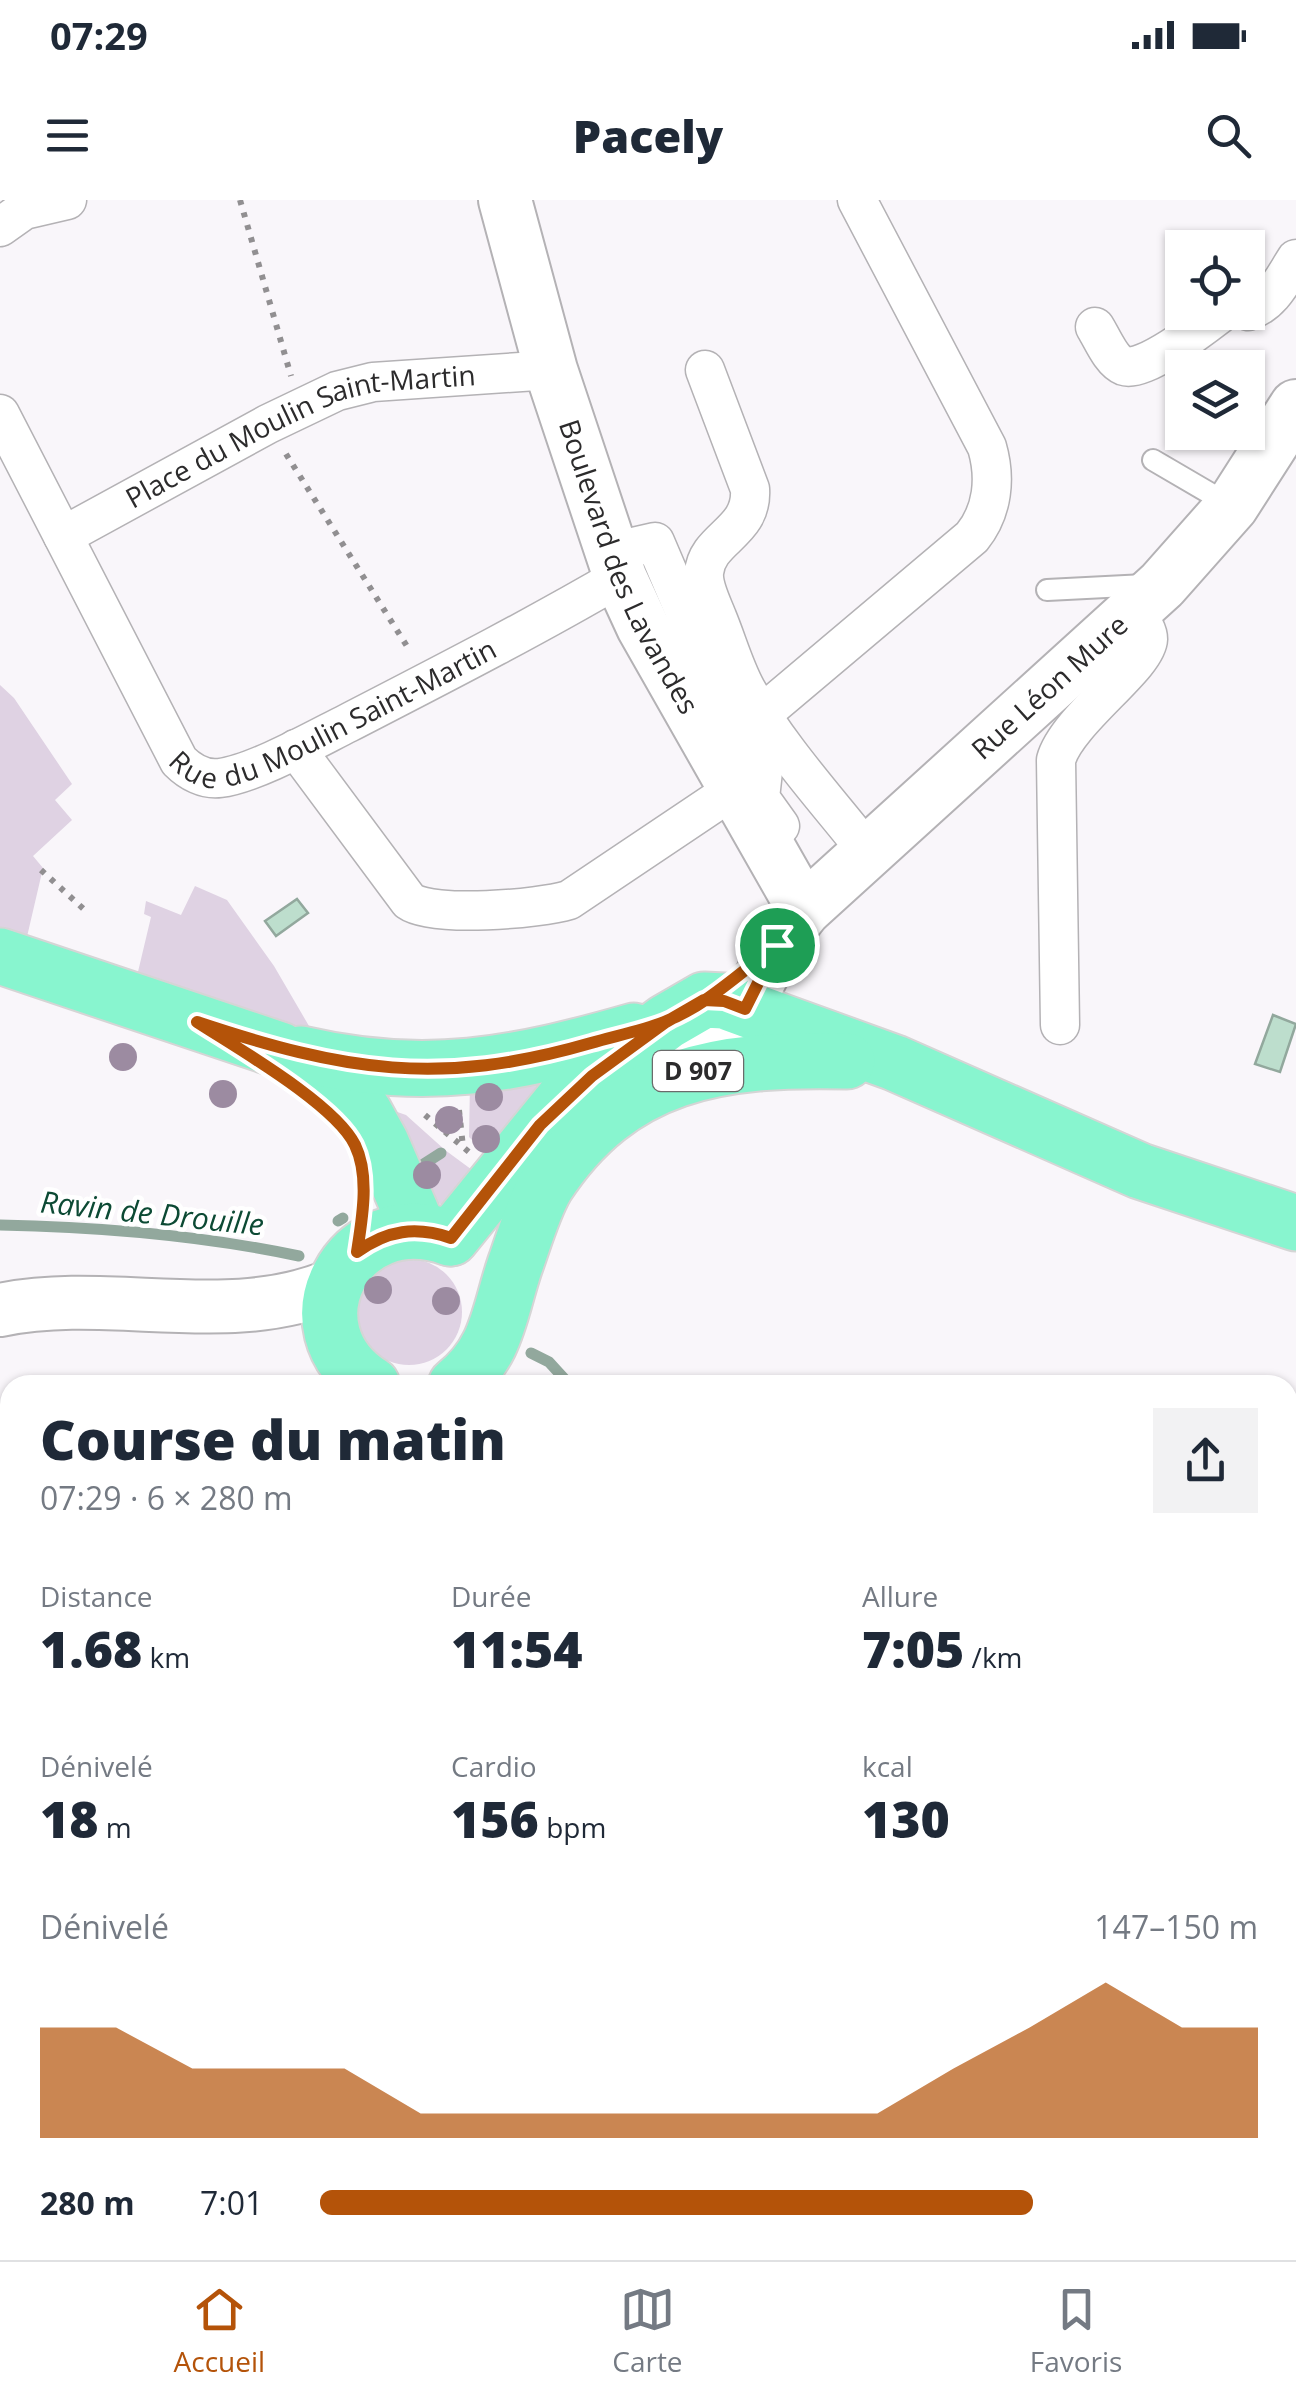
<!DOCTYPE html>
<html lang="fr">
<head>
<meta charset="utf-8">
<style>
	:root { --surface:#fff; --page:#f2f2f3; --text:#1f2937; --muted:#747a83; --line:#e0e1e3; --accent:#b45309 }
	body { margin:0; font-family:"Open Sans",sans-serif; background:var(--page); color:var(--text); height:100vh; display:flex; flex-direction:column; font-size:38px; white-space:nowrap }
	* { box-sizing:border-box; margin:0 }
	p { font-size:32px; color:var(--muted) }
	.icon { flex:none; width:55px; height:55px; fill:none; stroke:currentColor; stroke-width:2; stroke-linecap:round; stroke-linejoin:round }
	.map { position:relative; flex:1; overflow:hidden }
	.drawer { position:absolute; left:0px; top:1175px; width:1298px; height:885px; display:flex; flex-direction:column; background:var(--surface); border-radius:30px 30px 0 0; box-shadow:0 2px 8px #0004 }
	.drawer>* { flex:none }
	.buttons { position:absolute; left:1165px; top:30px; display:grid; gap:20px }
	.buttons a { display:grid; place-items:center; width:100px; height:100px; border-radius:0px; background:var(--surface); box-shadow:0 2px 8px #0004; font-size:50px }
	.pin { position:absolute; display:grid; place-items:center; width:85px; height:85px; color:#fff; margin:-42px; border:5px solid #fff; border-radius:50%; box-shadow:0 2px 10px #0007 }
	.round { display:grid; place-items:center; flex:none; width:105px; height:105px; border-radius:0px; background:var(--page) }
	.headline { display:flex; align-items:center; justify-content:space-between; height:170px; padding:0 40px }
	h1 { font-size:55px; font-weight:800; line-height:75px }
	.figures { display:grid; grid-template-columns:repeat(3,1fr); gap:15px; height:170px; padding:10px 40px }
	.figures div { display:grid; align-content:center }
	.figures b { font-size:50px; font-weight:800 }
	.figures small { font-size:28px; font-weight:400 }
	.figures p { font-size:28px }
	.chart { height:280px; padding:20px 40px }
	.chart p { display:flex; justify-content:space-between }
	.chart svg { width:100%; height:180px; margin-top:10px; fill:var(--accent); opacity:.7 }
	ul { padding:0 40px; list-style:none; font-size:32px }
	li { display:grid; grid-template-columns:160px 120px 1fr; align-items:center; height:75px }
	li i { height:25px; border-radius:12px; background:var(--accent) }
	.status { display:flex; justify-content:space-between; align-items:center; height:70px; padding:0 50px; background:var(--surface); direction:ltr }
	.status svg { height:28px; fill:currentColor }
	header { display:flex; justify-content:space-between; align-items:center; height:130px; padding:0 40px; background:var(--surface); font-size:45px; font-weight:800 }
	.dock { display:flex; justify-content:space-around; align-items:center; height:140px; border-top:2px solid var(--line); background:var(--surface); font-size:28px; color:var(--muted) }
	.dock a { display:grid; justify-items:center; gap:5px }
	.dock .active { color:var(--accent) }
	.map>svg:first-child { display:block }
</style>
</head>
<body>
<div class="status"><b>07:29</b><svg viewBox="0 0 49 12"><path d="M0 12V9h3v3zM5 12V6h3v6zM10 12V3h3v9zM15 12V0h3v12zM26 1h20v11H26zM47 4h2v5h-2z"/></svg></div>
<header><svg class="icon" aria-label="menu" viewBox="0 0 24 24"><path d="M4 6h16M4 12h16M4 18h16"/></svg>Pacely<svg class="icon" aria-label="search" viewBox="0 0 24 24"><circle cx="10" cy="10" r="6"/><path d="M15 15l6 6"/></svg></header>
<div class="map">
<svg width="1296" height="2060" viewBox="0 0 1296 2060">
	<rect width="100%" height="100%" fill="#f9f6fa"/>
	<!-- green -->
	<g fill="#dfd2e3">
		<path d="M0,485L14,498L72,584L55,600L72,620L33,656L43,668L26,741L0,732Z"/>
		<path d="M195,686L227,700L274,766L316,838L137,776L151,717L144,714L146,701L181,715Z"/>
		<path d="M564,866L491,958L469,937L470,884Z"/>
		<path d="M380,906L406,915L445,950L483,978L464,1001L440,1004L421,994Z"/>
		<circle cx="409" cy="1112" r="53"/>
	</g>
	<!-- water -->
	<g fill="#bddecd" stroke="#92a89d" stroke-width="2.5">
		<path d="M297,699L308,713L276,736L265,721Z"/>
		<path d="M1273,815L1296,824L1280,872L1255,864Z"/>
	</g>
	<g fill="none" stroke-linecap="round" stroke-linejoin="round">
		<!-- stream -->
		<g stroke="#92a89d" stroke-width="11">
			<path d="M416,969L441,953"/>
			<path d="M338,1021L343,1018"/>
			<path d="M0,1025C100,1027 200,1035 299,1056"/>
			<path d="M531,1153L549,1162L570,1185"/>
			<path d="M1155,2050L1164,2060"/>
		</g>
		<defs>
			<g id="lane">
				<path d="M1153,260L1230,305"/>
				<path d="M1047,390L1145,385"/>
				<path d="M761,2060L775,2050"/>
				<path d="M792,2060L806,2050"/>
			</g>
			<g id="street">
				<path d="M0,27L24,10L67,0"/>
				<path d="M1248,111C1272,104 1283,79 1296,59"/>
				<path d="M1095,127C1102,138 1111,161 1124,166C1144,173 1205,125 1222,112"/>
				<path d="M705,170L750,289C753,333 707,337 704,373C703,387 712,404 717,417C727,441 734,467 746,489C778,547 826,599 867,651"/>
				<path id="s1" d="M0,214L179,561C190,572 205,580 220,578C254,574 316,539 348,523C439,476 531,429 620,377"/>
				<path id="s2" d="M63,336L268,224L337,191L373,182L551,170"/>
				<path d="M611,352L655,342L699,445L764,562L760,598L780,626"/>
				<path d="M762,514L972,337C993,311 996,278 987,247L857,0"/>
				<path d="M296,549L409,701C433,718 539,709 569,700L733,590"/>
				<path d="M1060,825L1056,560C1067,520 1147,466 1148,439C1148,429 1139,419 1134,411"/>
				<path d="M0,1775L10,1770"/>
				<path d="M0,1960L10,1984"/>
				<path d="M1288,1999L1296,2005"/>
				<path d="M38,2050L43,2060"/>
				<path d="M1003,2060L1017,2050"/>
			</g>
			<g id="secondary">
				<path id="s3" d="M505,0L551,170L620,377L643,427L804,710"/>
				<path id="s4" d="M655,872L710,847L729,832L745,809L777,745L804,710L1162,385L1232,306L1296,206"/>
				<path d="M0,1110C110,1087 228,1130 334,1085"/>
				<path d="M1043,2050L1051,2060"/>
			</g>
			<g id="primary">
				<path d="M0,756L280,850L343,891L364,912L381,943L419,1031"/>
				<path d="M301,854C425,883 515,865 634,831"/>
				<path d="M451,1038L563,900L666,822L704,800L724,801L895,863L1140,971L1296,1023"/>
				<path d="M372,1185C283,1129 347,1001 450,1038"/>
				<path d="M456,1185C498,1152 499,1112 515,1065C524,1040 533,1008 546,986C621,871 721,858 847,861"/>
			</g>
		</defs>
		<!-- lane casing -->
		<use href="#lane" stroke="#b4b2b5" stroke-width="24"/>
		<!-- street casing -->
		<use href="#street" stroke="#b4b2b5" stroke-width="41"/>
		<!-- secondary casing -->
		<use href="#secondary" stroke="#b4b2b5" stroke-width="56"/>
		<!-- primary casing -->
		<use href="#primary" stroke="#d5d5d5" stroke-width="59"/>
		<!-- path -->
		<g stroke="#918f91" stroke-width="6" stroke-dasharray="5 8" stroke-linecap="butt">
			<path d="M240,0L291,176"/>
			<path d="M286,254L410,451"/>
			<path d="M41,670L88,713"/>
			<path d="M459,910L463,947"/>
			<path d="M425,915L469,952"/>
		</g>
		<!-- lane -->
		<use href="#lane" stroke="#fff" stroke-width="20"/>
		<!-- street -->
		<use href="#street" stroke="#fff" stroke-width="38"/>
		<!-- secondary -->
		<use href="#secondary" stroke="#fff" stroke-width="52"/>
		<!-- primary -->
		<use href="#primary" stroke="#88f5cf" stroke-width="55"/>
	</g>
	<!-- trees -->
	<g fill="#9c8ba1">
		<circle cx="123" cy="857" r="14"/>
		<circle cx="223" cy="894" r="14"/>
		<circle cx="489" cy="897" r="14"/>
		<circle cx="449" cy="920" r="14"/>
		<circle cx="486" cy="939" r="14"/>
		<circle cx="427" cy="975" r="14"/>
		<circle cx="378" cy="1090" r="14"/>
		<circle cx="446" cy="1101" r="14"/>
	</g>
	<g fill="none" stroke-linecap="round" stroke-linejoin="round">
		<defs>
			<path id="route" d="M777,745C742,771 706,806 664,822C641,831 615,836 591,843C439,887 344,871 197,822C237,848 335,904 355,945C370,976 362,1019 357,1052C387,1030 416,1026 451,1038L540,925L592,876L666,822L704,800L724,801L745,809L777,745"/>
		</defs>
		<!-- route casing -->
		<use href="#route" stroke="#fff" stroke-width="20"/>
		<!-- route -->
		<use href="#route" stroke="#b45309" stroke-width="12"/>
	</g>
	<g text-anchor="middle" stroke-width="9" stroke-linejoin="round" paint-order="stroke">
		<!-- shield labels -->
		<rect fill="#fff" stroke="#6b6b6b" stroke-width="2.5" x="653" y="851" width="90" height="40" rx="8"/>
		<g font-size="25" font-weight="bold" fill="#2c2b2c">
			<text x="698" y="880">D 907</text>
		</g>
		<!-- street labels -->
		<g font-size="28" fill="#2c2b2c" stroke="#fff">
			<text dy="10" stroke="none"><textPath href="#s2" startOffset="262">Place du Moulin Saint-Martin</textPath></text>
			<text dy="10" stroke="none"><textPath href="#s3" startOffset="388">Boulevard des Lavandes</textPath></text>
			<text dy="10" stroke="none"><textPath href="#s4" startOffset="560">Rue Léon Mure</textPath></text>
			<text dy="10" stroke="none"><textPath href="#s1" startOffset="562">Rue du Moulin Saint-Martin</textPath></text>
		</g>
		<!-- water labels -->
		<g font-size="30" font-style="italic" fill="#0c4a34" stroke="#fff">
			<text transform="translate(152 1014) rotate(6)" y="10">Ravin de Drouille</text>
		</g>
	</g>
</svg>
<div class="buttons">
<a><svg class="icon" aria-label="locate" viewBox="0 0 24 24"><circle cx="12" cy="12" r="6"/><path d="M12 2v4M12 18v4M2 12h4M18 12h4"/></svg></a>
<a><svg class="icon" aria-label="layers" viewBox="0 0 24 24"><path d="M12 4l9 5-9 5-9-5zM3 14l9 5 9-5"/></svg></a>
</div>
<div class="pin" style="left:777px;top:745px;background:#1e9e55"><svg class="icon" aria-label="arrive" viewBox="0 0 24 24"><path d="M6 21V4h12l-3 4 3 4H6"/></svg></div>
<section class="drawer">
<div class="headline"><div><h1>Course du matin</h1><p>07:29 · 6 × 280 m</p></div><a class="round"><svg class="icon" aria-label="share" viewBox="0 0 24 24"><path d="M12 15V3M7 8l5-5 5 5M5 13v7h14v-7"/></svg></a></div>
<div class="figures">
<div><p>Distance</p><b>1.68<small> km</small></b></div>
<div><p>Durée</p><b>11:54</b></div>
<div><p>Allure</p><b>7:05<small> /km</small></b></div>
</div>
<div class="figures">
<div><p>Dénivelé</p><b>18<small> m</small></b></div>
<div><p>Cardio</p><b>156<small> bpm</small></b></div>
<div><p>kcal</p><b>130</b></div>
</div>
<div class="chart"><p><span>Dénivelé</span>147–150 m</p>
<svg viewBox="0 0 160 44" preserveAspectRatio="none"><path d="M0 44V17L10 17L20 27L30 27L40 27L50 38L60 38L70 38L80 38L90 38L100 38L110 38L120 27L130 17L140 6L150 17L160 17V44z"/></svg>
</div>
<ul>
<li><b>280 m</b>7:01<i style="width:76%"></i></li>
</ul>
</section>
</div>
<nav class="dock">
<a class="active"><svg class="icon" aria-label="home" viewBox="0 0 24 24"><path d="M3 11l9-7 9 7M6 9v11h12V9"/></svg>Accueil</a>
<a><svg class="icon" aria-label="map" viewBox="0 0 24 24"><path d="M3 6l6-2 6 2 6-2v14l-6 2-6-2-6 2zM9 4v14M15 6v14"/></svg>Carte</a>
<a><svg class="icon" aria-label="saved" viewBox="0 0 24 24"><path d="M7 4h10v16l-5-4-5 4z"/></svg>Favoris</a>
</nav>
</body>
</html>
